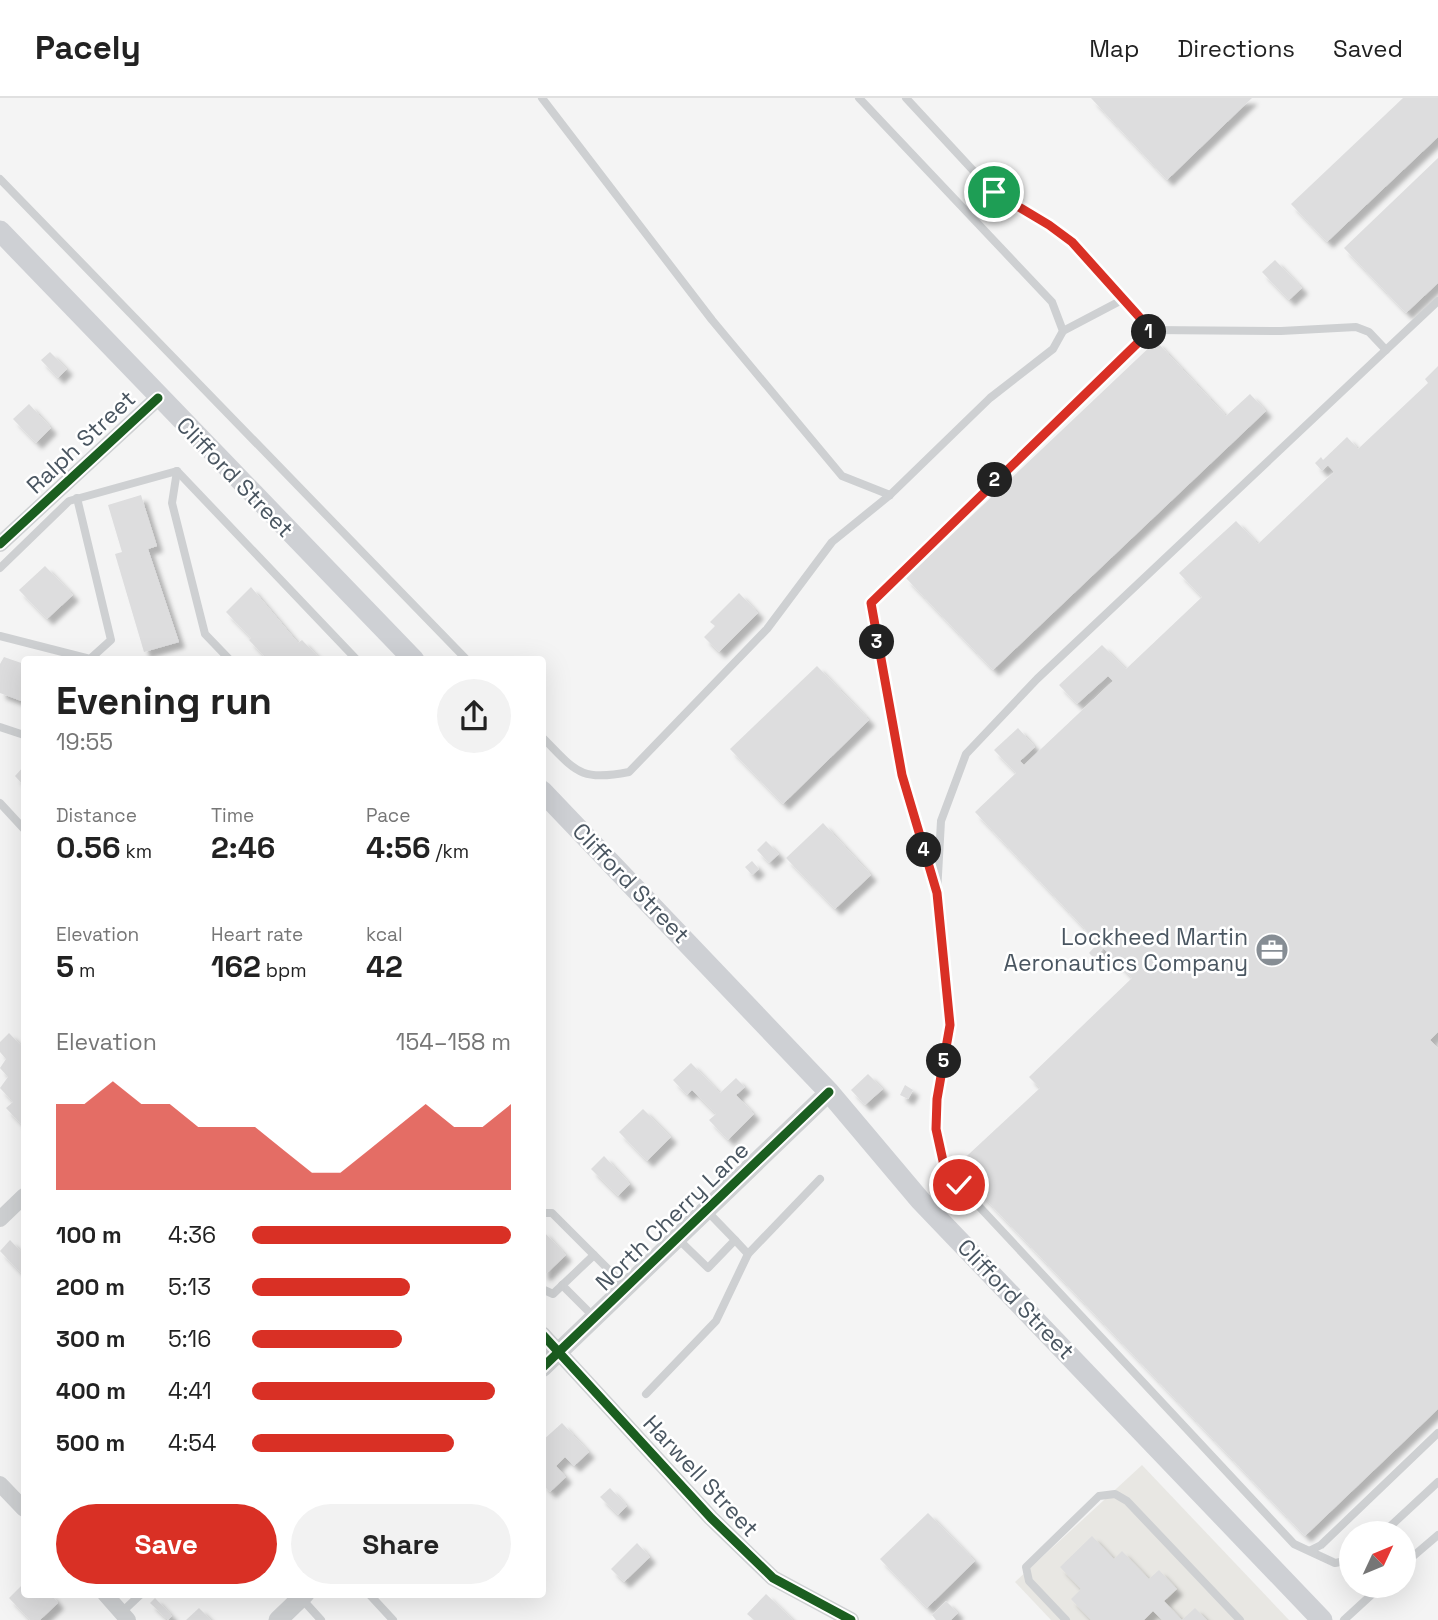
<!DOCTYPE html>
<html lang="en">
<head>
<meta charset="utf-8">
<style>
	:root { --surface:#fff; --page:#f2f2f2; --text:#222; --muted:#767676; --line:#e0e0e0; --accent:#d93025 }
	body { margin:0; font-family:"Space Grotesk",sans-serif; background:var(--page); color:var(--text); height:100vh; display:flex; flex-direction:column; font-size:26px; white-space:nowrap }
	* { box-sizing:border-box; margin:0 }
	p { font-size:23px; color:var(--muted) }
	.icon { flex:none; width:38px; height:38px; fill:none; stroke:currentColor; stroke-width:2; stroke-linecap:round; stroke-linejoin:round }
	.map { position:relative; flex:1; overflow:hidden }
	.drawer { position:absolute; left:21px; top:558px; width:525px; height:942px; display:flex; flex-direction:column; background:var(--surface); border-radius:7px; box-shadow:0 7px 28px #0002 }
	.drawer>* { flex:none }
	.needle { width:46px; rotate:46deg }
	.buttons { position:absolute; left:1339px; top:1423px; display:grid; gap:14px }
	.buttons a { display:grid; place-items:center; width:77px; height:77px; border-radius:50%; background:var(--surface); box-shadow:0 7px 28px #0002; font-size:35px }
	.pin { position:absolute; display:grid; place-items:center; width:60px; height:60px; color:#fff; margin:-30px; border:4px solid #fff; border-radius:50%; box-shadow:0 2px 7px #0007 }
	.km { position:absolute; width:35px; height:35px; margin:-18px; border-radius:50%; background:#222; color:#fff; font-size:19px; line-height:35px; text-align:center }
	.round { display:grid; place-items:center; flex:none; width:74px; height:74px; border-radius:37px; background:var(--page) }
	.overview { display:flex; align-items:center; justify-content:space-between; height:119px; padding:0 35px }
	h1 { font-size:38px; font-weight:700; line-height:52px }
	.metrics { display:grid; grid-template-columns:repeat(3,1fr); gap:10px; height:119px; padding:7px 35px }
	.metrics div { display:grid; align-content:center }
	.metrics b { font-size:30px; font-weight:700 }
	.metrics small { font-size:19px; font-weight:400 }
	.metrics p { font-size:19px }
	.chart { height:196px; padding:14px 35px }
	.chart p { display:flex; justify-content:space-between }
	.chart svg { width:100%; height:126px; margin-top:7px; fill:var(--accent); opacity:.7 }
	.button { display:flex; gap:14px; margin-top:auto; padding:14px 35px }
	.button a { flex:1; height:80px; border-radius:42px; background:var(--accent); color:#fff; font-size:28px; font-weight:700; line-height:80px; text-align:center }
	.button a+a { background:var(--page); color:var(--text) }
	ul { padding:0 35px; list-style:none; font-size:23px }
	li { display:grid; grid-template-columns:112px 84px 1fr; align-items:center; height:52px }
	li i { height:18px; border-radius:9px; background:var(--accent) }
	header { display:flex; align-items:center; gap:42px; box-sizing:border-box; height:98px; padding:0 35px; background:var(--surface); border-bottom:2px solid var(--line) }
	header strong { font-size:33px }
	nav { display:flex; gap:38px; margin-inline-start:auto; font-size:24px }
	.map>svg:first-child { display:block }
</style>
</head>
<body>
<header>
<strong>Pacely</strong>
<nav><a>Map</a><a>Directions</a><a>Saved</a></nav>
</header>
<div class="map">
<svg width="1438" height="1522" viewBox="0 0 1438 1522">
	<defs>
		<filter id="shadow"><feDropShadow dx="6" dy="6" stdDeviation="2" flood-color="#0004"/></filter>
	</defs>
	<rect width="100%" height="100%" fill="#f4f4f4"/>
	<!-- commercial -->
	<path fill="#e8e7e3" d="M1142,1367L1289,1522H1051L1015,1484Z"/>
	<!-- building -->
	<g fill="#ddddde" filter="url(#shadow)">
		<path d="M1091,0H1252L1167,82Z"/>
		<path d="M1403,0H1438V39L1327,144L1291,106Z"/>
		<path d="M1438,60V185L1406,215L1344,150Z"/>
		<path d="M1275,162L1302,190L1289,202L1262,174Z"/>
		<path d="M1156,243L1226,318L1250,296L1266,313L993,572L906,480Z"/>
		<path d="M50,254L67,271L58,280L41,262Z"/>
		<path d="M1438,268V934L1430,942L1438,950V1311L1305,1438L955,1069L1040,990L1029,979L1132,880L1103,850L1094,860L1089,855L1098,845L975,714L1016,675L994,652L1018,630L1035,649L1020,663L1024,667L1113,583L1108,578L1077,606L1059,587L1102,547L1126,571L1202,499L1179,475L1236,423L1258,446L1334,374L1328,367L1322,373L1315,365L1321,359L1323,362L1347,339L1358,351L1428,285L1425,281Z"/>
		<path d="M29,306L51,330L36,345L13,321Z"/>
		<path d="M141,397L157,448L148,451L179,544L144,554L115,456L122,454L108,407Z"/>
		<path d="M45,468L73,497L47,521L19,492Z"/>
		<path d="M251,489L298,545L302,542L321,562H268L249,542L251,540L226,514Z"/>
		<path d="M739,495L758,515L719,554L704,539L715,528L710,524Z"/>
		<path d="M4,559L24,566V604L0,595V566Z"/>
		<path d="M817,568L869,622L783,706L730,651Z"/>
		<path d="M24,668V688L15,678Z"/>
		<path d="M823,725L871,777L835,811L786,760Z"/>
		<path d="M766,743L779,756L769,765L757,752Z"/>
		<path d="M752,763L759,771L752,777L745,769Z"/>
		<path d="M9,935L24,951L22,1027L6,1010L13,1004L0,990L8,979L0,970L6,961L0,954V944Z"/>
		<path d="M691,965L720,995L736,980L745,989L736,997L754,1016L728,1042L709,1022L716,1016L692,992L687,997L673,982Z"/>
		<path d="M868,976L883,991L865,1007L851,992Z"/>
		<path d="M905,987L913,992L908,1001L900,997Z"/>
		<path d="M643,1011L671,1039L647,1063L619,1034Z"/>
		<path d="M604,1058L630,1086L618,1098L591,1071Z"/>
		<path d="M542,1132L566,1157L545,1177L542,1175Z"/>
		<path d="M10,1142L24,1157V1171L21,1175L0,1153Z"/>
		<path d="M562,1325L589,1354L574,1368L565,1359L556,1368L566,1379L550,1394L542,1386V1343Z"/>
		<path d="M610,1390L627,1408L618,1417L600,1399Z"/>
		<path d="M928,1415L975,1463L927,1510L880,1461Z"/>
		<path d="M1092,1438L1114,1461L1122,1453L1149,1481L1159,1472L1177,1491L1164,1503L1182,1522H1162L1153,1513L1144,1522H1091L1071,1501L1081,1491L1060,1469Z"/>
		<path d="M637,1445L650,1459L624,1484L611,1471Z"/>
		<path d="M24,1485V1496H51L58,1505L40,1522H30L9,1500Z"/>
		<path d="M766,1496L793,1522H754L747,1516Z"/>
		<path d="M155,1500L172,1518L168,1522L150,1505Z"/>
		<path d="M946,1503L958,1515L951,1522H936L932,1517Z"/>
		<path d="M199,1510L211,1522H186Z"/>
		<path d="M1195,1510L1207,1522H1182Z"/>
	</g>
	<g fill="none" stroke-linecap="round" stroke-linejoin="round">
		<!-- service -->
		<g stroke="#ced0d2" stroke-width="8">
			<path d="M542,0L712,222L842,378L890,397"/>
			<path d="M906,0L994,95L1050,127L1072,144L1122,202"/>
			<path d="M0,81L467,562"/>
			<path d="M1151,232L1281,233L1356,229L1369,234L1386,252"/>
			<path d="M177,373L172,405L205,536L230,562"/>
			<path d="M0,470L69,403L177,373L357,562"/>
			<path d="M0,538L90,561L111,542L77,400"/>
			<path d="M0,629L24,637"/>
			<path d="M542,639C576,673 579,684 629,674L767,531L832,444L890,397L990,300L1053,251L1063,233L1052,204L859,0"/>
			<path d="M0,705L24,731"/>
			<path d="M936,789L903,677L871,505L1151,232L1122,202L1063,233"/>
			<path d="M542,1115H552L627,1190"/>
			<path d="M677,1140L708,1170L735,1142L706,1112"/>
			<path d="M735,1142L748,1156L820,1081"/>
			<path d="M562,1187L595,1220"/>
			<path d="M542,1191L553,1196L594,1157"/>
			<path d="M646,1296L716,1223L748,1156"/>
			<path d="M1383,1435L1438,1384"/>
			<path d="M1311,1452L1321,1447L1438,1335"/>
			<path d="M1351,1462L1335,1465L1294,1446L945,1072L936,1031L937,1001L950,927L937,795L941,723L966,656L1037,581L1438,203"/>
			<path d="M1404,1466L1438,1437"/>
			<path d="M369,1496L393,1522"/>
			<path d="M302,1501L321,1522"/>
			<path d="M122,1514L141,1496"/>
			<path d="M1066,1522L1029,1483L1026,1469L1099,1398L1115,1396L1127,1403L1240,1522"/>
			<path d="M1344,1522L1381,1488"/>
		</g>
		<!-- minor -->
		<g stroke="#ced0d2" stroke-width="16">
			<path d="M0,446L158,300"/>
			<path d="M0,1121L24,1098"/>
			<path d="M542,1236L711,1420L773,1480L851,1522"/>
			<path d="M0,1386L24,1411"/>
			<path d="M105,1496L128,1522"/>
		</g>
		<!-- tertiary -->
		<g stroke="#ced0d2" stroke-width="19">
			<path d="M542,1270L829,994"/>
			<path d="M278,1522L305,1496"/>
		</g>
		<!-- secondary -->
		<g stroke="#ced0d4" stroke-width="21">
			<path d="M0,133L414,562"/>
			<path d="M542,693L829,994L920,1102L1322,1522"/>
		</g>
		<defs>
			<g id="cycleway">
				<path d="M0,446L158,300"/>
				<path d="M542,1236L711,1420L773,1480L851,1522"/>
				<path d="M542,1270L829,994"/>
			</g>
		</defs>
		<!-- cycleway casing -->
		<use href="#cycleway" stroke="#fff" stroke-width="13"/>
		<!-- cycleway -->
		<use href="#cycleway" stroke="#1b5e20" stroke-width="9"/>
	</g>
	<g fill="none" stroke-linecap="round" stroke-linejoin="round">
		<defs>
			<path id="route" d="M959,1087L945,1072L936,1031L937,1001L950,927L937,795L902,677L871,505L1151,232L1072,144L1049,127L994,94"/>
		</defs>
		<!-- route casing -->
		<use href="#route" stroke="#fff" stroke-width="14"/>
		<!-- route -->
		<use href="#route" stroke="#d93025" stroke-width="9"/>
	</g>
	<!-- icons -->
	<defs>
		<symbol id="office-disc" viewBox="-11 -11 22 22"><circle r="9.5" fill="#868d94" stroke="#fff"/><path d="M-6-3h4V-5.5h4V-3h4V5H-6ZM-1-4.5V-3h2v-1.5ZM-6 0V1H6V0Z" fill="#fff"/></symbol>
	</defs>
	<g fill-rule="evenodd">
		<use href="#office-disc" x="1253" y="833" width="38" height="38"/>
	</g>
	<g text-anchor="middle" stroke-width="5" stroke-linejoin="round" paint-order="stroke">
		<!-- street labels -->
		<g font-size="23" fill="#4a5661" stroke="#fff">
			<text transform="translate(81 344) rotate(-43)" y="8">Ralph Street</text>
			<text transform="translate(235 379) rotate(46)" y="8">Clifford Street</text>
			<text transform="translate(631 785) rotate(46)" y="8">Clifford Street</text>
			<text transform="translate(672 1118) rotate(-44)" y="8">North Cherry Lane</text>
			<text transform="translate(1016 1201) rotate(46)" y="8">Clifford Street</text>
			<text transform="translate(701 1378) rotate(47)" y="8">Harwell Street</text>
		</g>
		<!-- poi labels -->
		<g font-size="23" fill="#4a5661" stroke="#fff" text-anchor="end">
			<text x="1248" y="847">Lockheed Martin<tspan x="1248" dy="26">Aeronautics Company</tspan></text>
		</g>
	</g>
</svg>
<div class="buttons">
<a><svg class="needle" viewBox="-14 -14 28 28"><path d="M0-13l5 13h-10z" fill="#e53935"/><path d="M0 13l5-13h-10z" fill="#767676"/></svg></a>
</div>
<div class="pin" style="left:994px;top:94px;background:#1e9e55"><svg class="icon" aria-label="arrive" viewBox="0 0 24 24"><path d="M6 21V4h12l-3 4 3 4H6"/></svg></div>
<div class="pin" style="left:959px;top:1087px;background:#d93025"><svg class="icon" aria-label="check" viewBox="0 0 24 24"><path d="M5 12l5 5 9-10"/></svg></div>
<b class="km" style="left:1149px;top:234px">1</b>
<b class="km" style="left:995px;top:382px">2</b>
<b class="km" style="left:877px;top:544px">3</b>
<b class="km" style="left:924px;top:752px">4</b>
<b class="km" style="left:944px;top:963px">5</b>
<section class="drawer">
<div class="overview"><div><h1>Evening run</h1><p>19:55</p></div><a class="round"><svg class="icon" aria-label="share" viewBox="0 0 24 24"><path d="M12 15V3M7 8l5-5 5 5M5 13v7h14v-7"/></svg></a></div>
<div class="metrics">
<div><p>Distance</p><b>0.56<small> km</small></b></div>
<div><p>Time</p><b>2:46</b></div>
<div><p>Pace</p><b>4:56<small> /km</small></b></div>
</div>
<div class="metrics">
<div><p>Elevation</p><b>5<small> m</small></b></div>
<div><p>Heart rate</p><b>162<small> bpm</small></b></div>
<div><p>kcal</p><b>42</b></div>
</div>
<div class="chart"><p><span>Elevation</span>154–158 m</p>
<svg viewBox="0 0 160 44" preserveAspectRatio="none"><path d="M0 44V14L10 14L20 6L30 14L40 14L50 22L60 22L70 22L80 30L90 38L100 38L110 30L120 22L130 14L140 22L150 22L160 14V44z"/></svg>
</div>
<ul>
<li><b>100 m</b>4:36<i style="width:100%"></i></li>
<li><b>200 m</b>5:13<i style="width:61%"></i></li>
<li><b>300 m</b>5:16<i style="width:58%"></i></li>
<li><b>400 m</b>4:41<i style="width:94%"></i></li>
<li><b>500 m</b>4:54<i style="width:78%"></i></li>
</ul>
<div class="button"><a>Save</a><a>Share</a></div>
</section>
</div>
</body>
</html>
